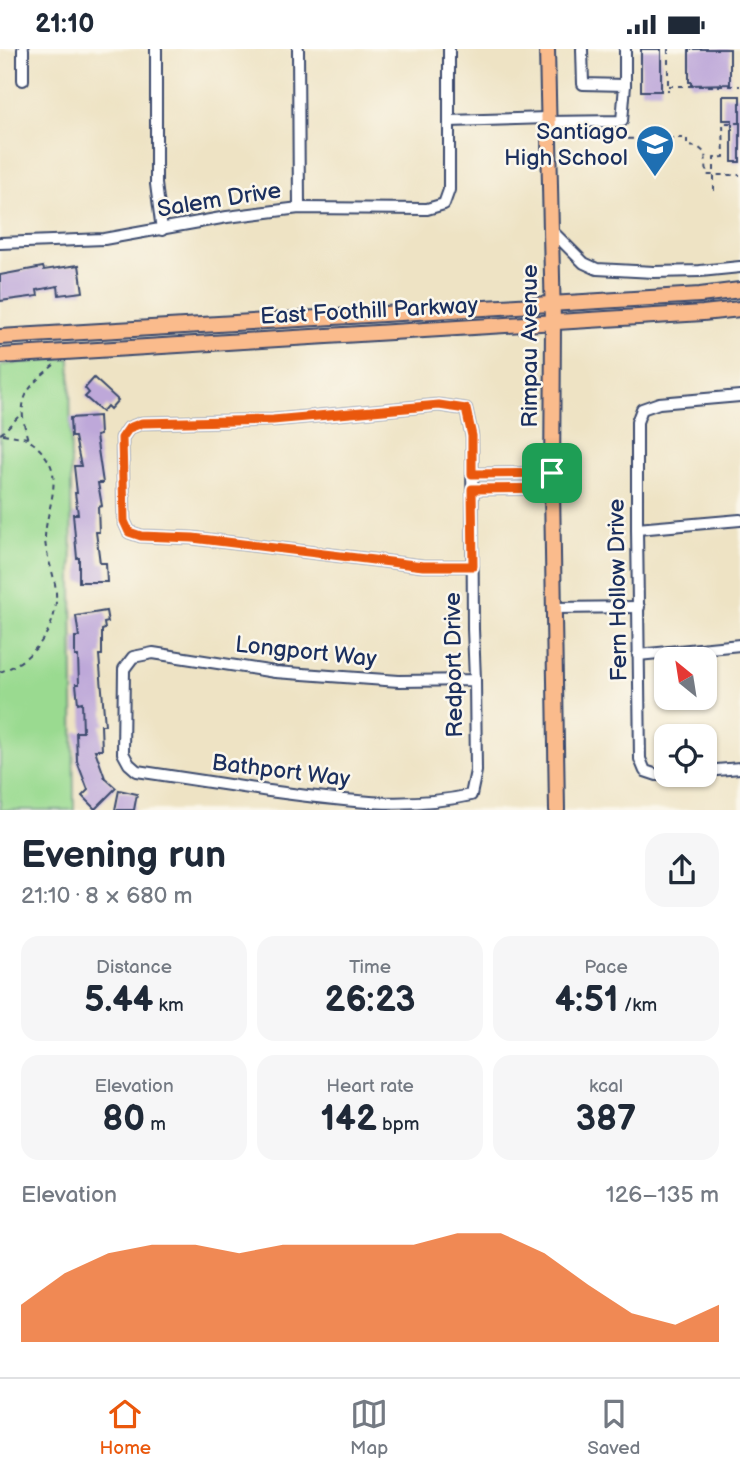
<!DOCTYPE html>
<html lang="en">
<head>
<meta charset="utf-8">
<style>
	:root { --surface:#fff; --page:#f6f6f7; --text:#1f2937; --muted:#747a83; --line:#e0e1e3; --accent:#ea580c }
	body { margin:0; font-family:"Balsamiq Sans",sans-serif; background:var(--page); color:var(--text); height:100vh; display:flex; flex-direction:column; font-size:26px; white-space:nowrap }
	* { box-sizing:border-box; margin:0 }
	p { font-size:23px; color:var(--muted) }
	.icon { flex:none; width:38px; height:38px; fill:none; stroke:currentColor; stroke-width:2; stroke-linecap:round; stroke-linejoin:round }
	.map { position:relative; height:761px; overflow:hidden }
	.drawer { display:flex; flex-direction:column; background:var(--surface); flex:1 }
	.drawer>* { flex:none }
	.needle { width:46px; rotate:330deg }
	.fabs { position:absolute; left:654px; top:598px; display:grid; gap:14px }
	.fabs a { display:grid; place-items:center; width:63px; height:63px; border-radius:14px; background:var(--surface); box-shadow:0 2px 5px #0004; font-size:35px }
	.pin { position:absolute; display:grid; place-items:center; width:60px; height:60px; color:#fff; margin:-30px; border-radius:14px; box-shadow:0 4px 10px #0006 }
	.round { display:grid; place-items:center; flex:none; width:74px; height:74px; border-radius:21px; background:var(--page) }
	.head { display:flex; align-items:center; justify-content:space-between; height:119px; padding:0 21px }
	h1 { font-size:38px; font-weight:600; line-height:52px }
	.stats { display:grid; grid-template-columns:repeat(3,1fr); gap:10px; height:119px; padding:7px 21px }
	.stats div { display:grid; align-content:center; border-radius:18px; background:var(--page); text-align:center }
	.stats b { font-size:35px; font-weight:600 }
	.stats small { font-size:19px; font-weight:400 }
	.stats p { font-size:19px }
	.chart { height:196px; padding:14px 21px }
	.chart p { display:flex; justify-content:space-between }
	.chart svg { width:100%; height:126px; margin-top:7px; fill:var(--accent); opacity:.7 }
	.status { display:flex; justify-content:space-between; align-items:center; height:49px; padding:0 35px; background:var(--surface); direction:ltr }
	.status svg { height:19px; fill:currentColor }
	.dock { display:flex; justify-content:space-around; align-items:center; height:98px; border-top:2px solid var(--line); background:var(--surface); font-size:19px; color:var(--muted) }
	.dock a { display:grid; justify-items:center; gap:4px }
	.dock .active { color:var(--accent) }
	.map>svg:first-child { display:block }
</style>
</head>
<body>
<div class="status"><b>21:10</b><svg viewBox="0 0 49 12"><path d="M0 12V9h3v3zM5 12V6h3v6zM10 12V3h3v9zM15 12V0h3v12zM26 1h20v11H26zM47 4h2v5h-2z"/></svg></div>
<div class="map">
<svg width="740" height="761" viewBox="0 0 740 761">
	<rect width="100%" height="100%" fill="#fbf7ec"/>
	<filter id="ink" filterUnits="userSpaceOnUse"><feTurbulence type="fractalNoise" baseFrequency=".0143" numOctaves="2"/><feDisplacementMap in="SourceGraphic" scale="14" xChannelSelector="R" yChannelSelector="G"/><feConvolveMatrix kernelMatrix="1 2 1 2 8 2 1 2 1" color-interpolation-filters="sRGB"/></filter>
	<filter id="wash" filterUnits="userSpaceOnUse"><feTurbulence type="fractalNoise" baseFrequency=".00686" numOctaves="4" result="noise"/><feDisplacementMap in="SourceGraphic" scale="28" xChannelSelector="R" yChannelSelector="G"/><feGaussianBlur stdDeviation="1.57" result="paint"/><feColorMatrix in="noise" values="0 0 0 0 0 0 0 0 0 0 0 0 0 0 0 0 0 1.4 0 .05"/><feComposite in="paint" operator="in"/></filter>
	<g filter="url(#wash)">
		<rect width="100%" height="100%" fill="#eee3c4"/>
		<!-- green -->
		<path fill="#9ada90" stroke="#5a8477" stroke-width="2" d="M70,309L74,761H0V316Z"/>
		<g id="blocks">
			<!-- building -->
			<g fill="#bea8d9">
				<rect x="641" y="0" width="20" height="42"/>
				<path d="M689,0H730V35L691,36V33H689Z"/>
				<path d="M723,47H740V113H732V71H723Z"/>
				<path d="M79,216L83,243L59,246L58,237L37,241L38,247L0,252V226L43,218L44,221Z"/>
				<path d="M94,329L118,351L110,360L107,357L102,363L85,348L89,344L85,339Z"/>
				<path d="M99,367L100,386L96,387L103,434H98L102,457L98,458L99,483H96L100,514H106L107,533H79V509H77L73,465H78L75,444H77L74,417H81L75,388H71L70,369Z"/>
				<path d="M106,562L108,573L104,574L105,580L102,581V606H99L105,676H101L102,701H95L105,729L116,739L95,760L82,747L88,741L77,712L76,683H83L82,653L78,654L76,635H79L78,607H75V588H79L76,567Z"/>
				<path d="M119,741L137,745L134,761H115Z"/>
			</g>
		</g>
	</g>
	<g filter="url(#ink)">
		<use href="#blocks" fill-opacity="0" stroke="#3b4a6d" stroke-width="2"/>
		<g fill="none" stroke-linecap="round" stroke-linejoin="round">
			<defs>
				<g id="minor">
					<path d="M23,0V31"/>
					<path d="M156,0V135L162,181"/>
					<path d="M298,0L299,159"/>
					<path d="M625,0V36"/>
					<path d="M449,72L547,69"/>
					<path d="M547,73L622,72L625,36L583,35L582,0"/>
					<path d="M550,180L584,214L597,220L654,223L700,222L740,218"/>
					<path d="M0,194L104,190L227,168L299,159L427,160L444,155L449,141V0"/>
					<path d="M472,425L552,424"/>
					<path d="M472,440L552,439"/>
					<path d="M637,480L740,471"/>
					<path d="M473,517H423L193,489L141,487L129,483L124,472L122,389L129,379L142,374L273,371L439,356L466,360L472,387L473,580L475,631L476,722L471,746C405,761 336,751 269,742C225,735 181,729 137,722L129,715L123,704L124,620L133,608L153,604L275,623L399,632L475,631"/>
					<path d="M555,559L639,558"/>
					<path d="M638,606L740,596"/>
					<path d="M705,722L740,719"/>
					<path d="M667,725L657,726L645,722L640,710L637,480V373L642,360L659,354L740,347"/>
				</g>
				<g id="major">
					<path d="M547,0L553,273L552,439L557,761"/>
					<path d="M0,288L700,246L740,241"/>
					<path d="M0,307L703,264L740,260"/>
				</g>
			</defs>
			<!-- minor casing -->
			<use href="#minor" stroke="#3b4a6d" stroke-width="14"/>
			<!-- major casing -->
			<use href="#major" stroke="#3b4a6d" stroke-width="18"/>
			<!-- path -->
			<g stroke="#3b4a6d" stroke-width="2" stroke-dasharray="5 5" stroke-linecap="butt">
				<path d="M668,0V42"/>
				<path d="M668,37H740"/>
				<path d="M608,90L687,89V97L698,98L705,104L707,126H740"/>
				<path d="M714,142V109L724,108L723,74H740"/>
				<path d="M0,385L2,384L22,364"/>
				<path d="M3,385L28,389"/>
				<path d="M0,623C36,610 62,575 55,535C52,519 45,504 45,488C46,466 56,446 53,424C51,413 44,404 36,397C34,394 30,393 28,390C26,386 25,378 24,374C18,346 33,333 54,316"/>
			</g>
			<!-- minor -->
			<use href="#minor" stroke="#fff" stroke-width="10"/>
			<!-- major -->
			<use href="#major" stroke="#fabb8c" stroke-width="14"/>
		</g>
	</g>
	<g fill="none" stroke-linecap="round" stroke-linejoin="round" filter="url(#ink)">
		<defs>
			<path id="route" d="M439,356L466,360L472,387V425L552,424V439L472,440L473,517H423L193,489L141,487L129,483L124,472L122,389L129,379L142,374L273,371Z"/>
		</defs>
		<!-- route casing -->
		<use href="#route" stroke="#fff" stroke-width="14"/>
		<!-- route -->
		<use href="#route" stroke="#ea580c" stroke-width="9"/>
	</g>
	<!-- icons -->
	<defs>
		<symbol id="school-pin" viewBox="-11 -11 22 30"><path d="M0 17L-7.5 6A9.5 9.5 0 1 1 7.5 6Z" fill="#1f6fb2" stroke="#fbf7ec"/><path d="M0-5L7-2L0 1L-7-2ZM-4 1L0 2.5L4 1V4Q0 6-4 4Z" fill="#fff"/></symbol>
	</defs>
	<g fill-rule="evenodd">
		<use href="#school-pin" x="633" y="73" width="44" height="60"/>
	</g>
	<g text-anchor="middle" stroke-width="5" stroke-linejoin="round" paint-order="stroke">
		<!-- poi labels -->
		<g font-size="23" fill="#1b2f5e" stroke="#fbf7ec" text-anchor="end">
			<text x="628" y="90">Santiago<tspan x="628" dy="26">High School</tspan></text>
		</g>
		<!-- street labels -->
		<g font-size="23" fill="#1b2f5e" stroke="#fbf7ec">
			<text transform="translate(219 150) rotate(-9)" y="8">Salem Drive</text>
			<text transform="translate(369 261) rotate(-3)" y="8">East Foothill Parkway</text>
			<text transform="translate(529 297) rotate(-90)" y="8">Rimpau Avenue</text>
			<text transform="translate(617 541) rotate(-91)" y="8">Fern Hollow Drive</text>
			<text transform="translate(306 602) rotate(6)" y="8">Longport Way</text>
			<text transform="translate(453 616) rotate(-91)" y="8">Redport Drive</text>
			<text transform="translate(281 721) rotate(7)" y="8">Bathport Way</text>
		</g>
	</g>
</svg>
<div class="fabs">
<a><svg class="needle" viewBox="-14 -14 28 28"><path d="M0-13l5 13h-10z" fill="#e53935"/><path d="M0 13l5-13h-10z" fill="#747a83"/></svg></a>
<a><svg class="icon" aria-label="locate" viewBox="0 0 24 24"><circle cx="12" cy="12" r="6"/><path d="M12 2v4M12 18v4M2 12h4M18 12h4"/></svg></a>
</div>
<div class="pin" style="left:552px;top:424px;background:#1e9e55"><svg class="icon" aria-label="arrive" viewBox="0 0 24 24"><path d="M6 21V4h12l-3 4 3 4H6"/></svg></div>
</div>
<section class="drawer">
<div class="head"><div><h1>Evening run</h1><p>21:10 · 8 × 680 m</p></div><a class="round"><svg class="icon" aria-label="share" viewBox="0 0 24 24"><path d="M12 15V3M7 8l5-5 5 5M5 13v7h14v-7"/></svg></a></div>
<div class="stats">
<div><p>Distance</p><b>5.44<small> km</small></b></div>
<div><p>Time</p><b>26:23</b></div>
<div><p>Pace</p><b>4:51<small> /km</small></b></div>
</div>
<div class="stats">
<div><p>Elevation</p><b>80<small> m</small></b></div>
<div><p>Heart rate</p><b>142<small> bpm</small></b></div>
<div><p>kcal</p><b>387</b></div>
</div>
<div class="chart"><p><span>Elevation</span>126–135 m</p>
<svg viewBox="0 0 160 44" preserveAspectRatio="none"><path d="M0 44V31L10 20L20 13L30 10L40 10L50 13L60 10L70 10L80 10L90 10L100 6L110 6L120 13L130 24L140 34L150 38L160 31V44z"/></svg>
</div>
</section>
<nav class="dock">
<a class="active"><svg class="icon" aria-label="home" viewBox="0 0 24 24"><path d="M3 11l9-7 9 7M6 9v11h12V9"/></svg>Home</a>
<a><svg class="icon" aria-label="map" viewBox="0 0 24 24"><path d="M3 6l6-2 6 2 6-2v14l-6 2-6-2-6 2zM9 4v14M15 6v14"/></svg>Map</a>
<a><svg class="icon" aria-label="saved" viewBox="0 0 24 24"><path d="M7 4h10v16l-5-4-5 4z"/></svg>Saved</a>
</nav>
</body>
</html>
